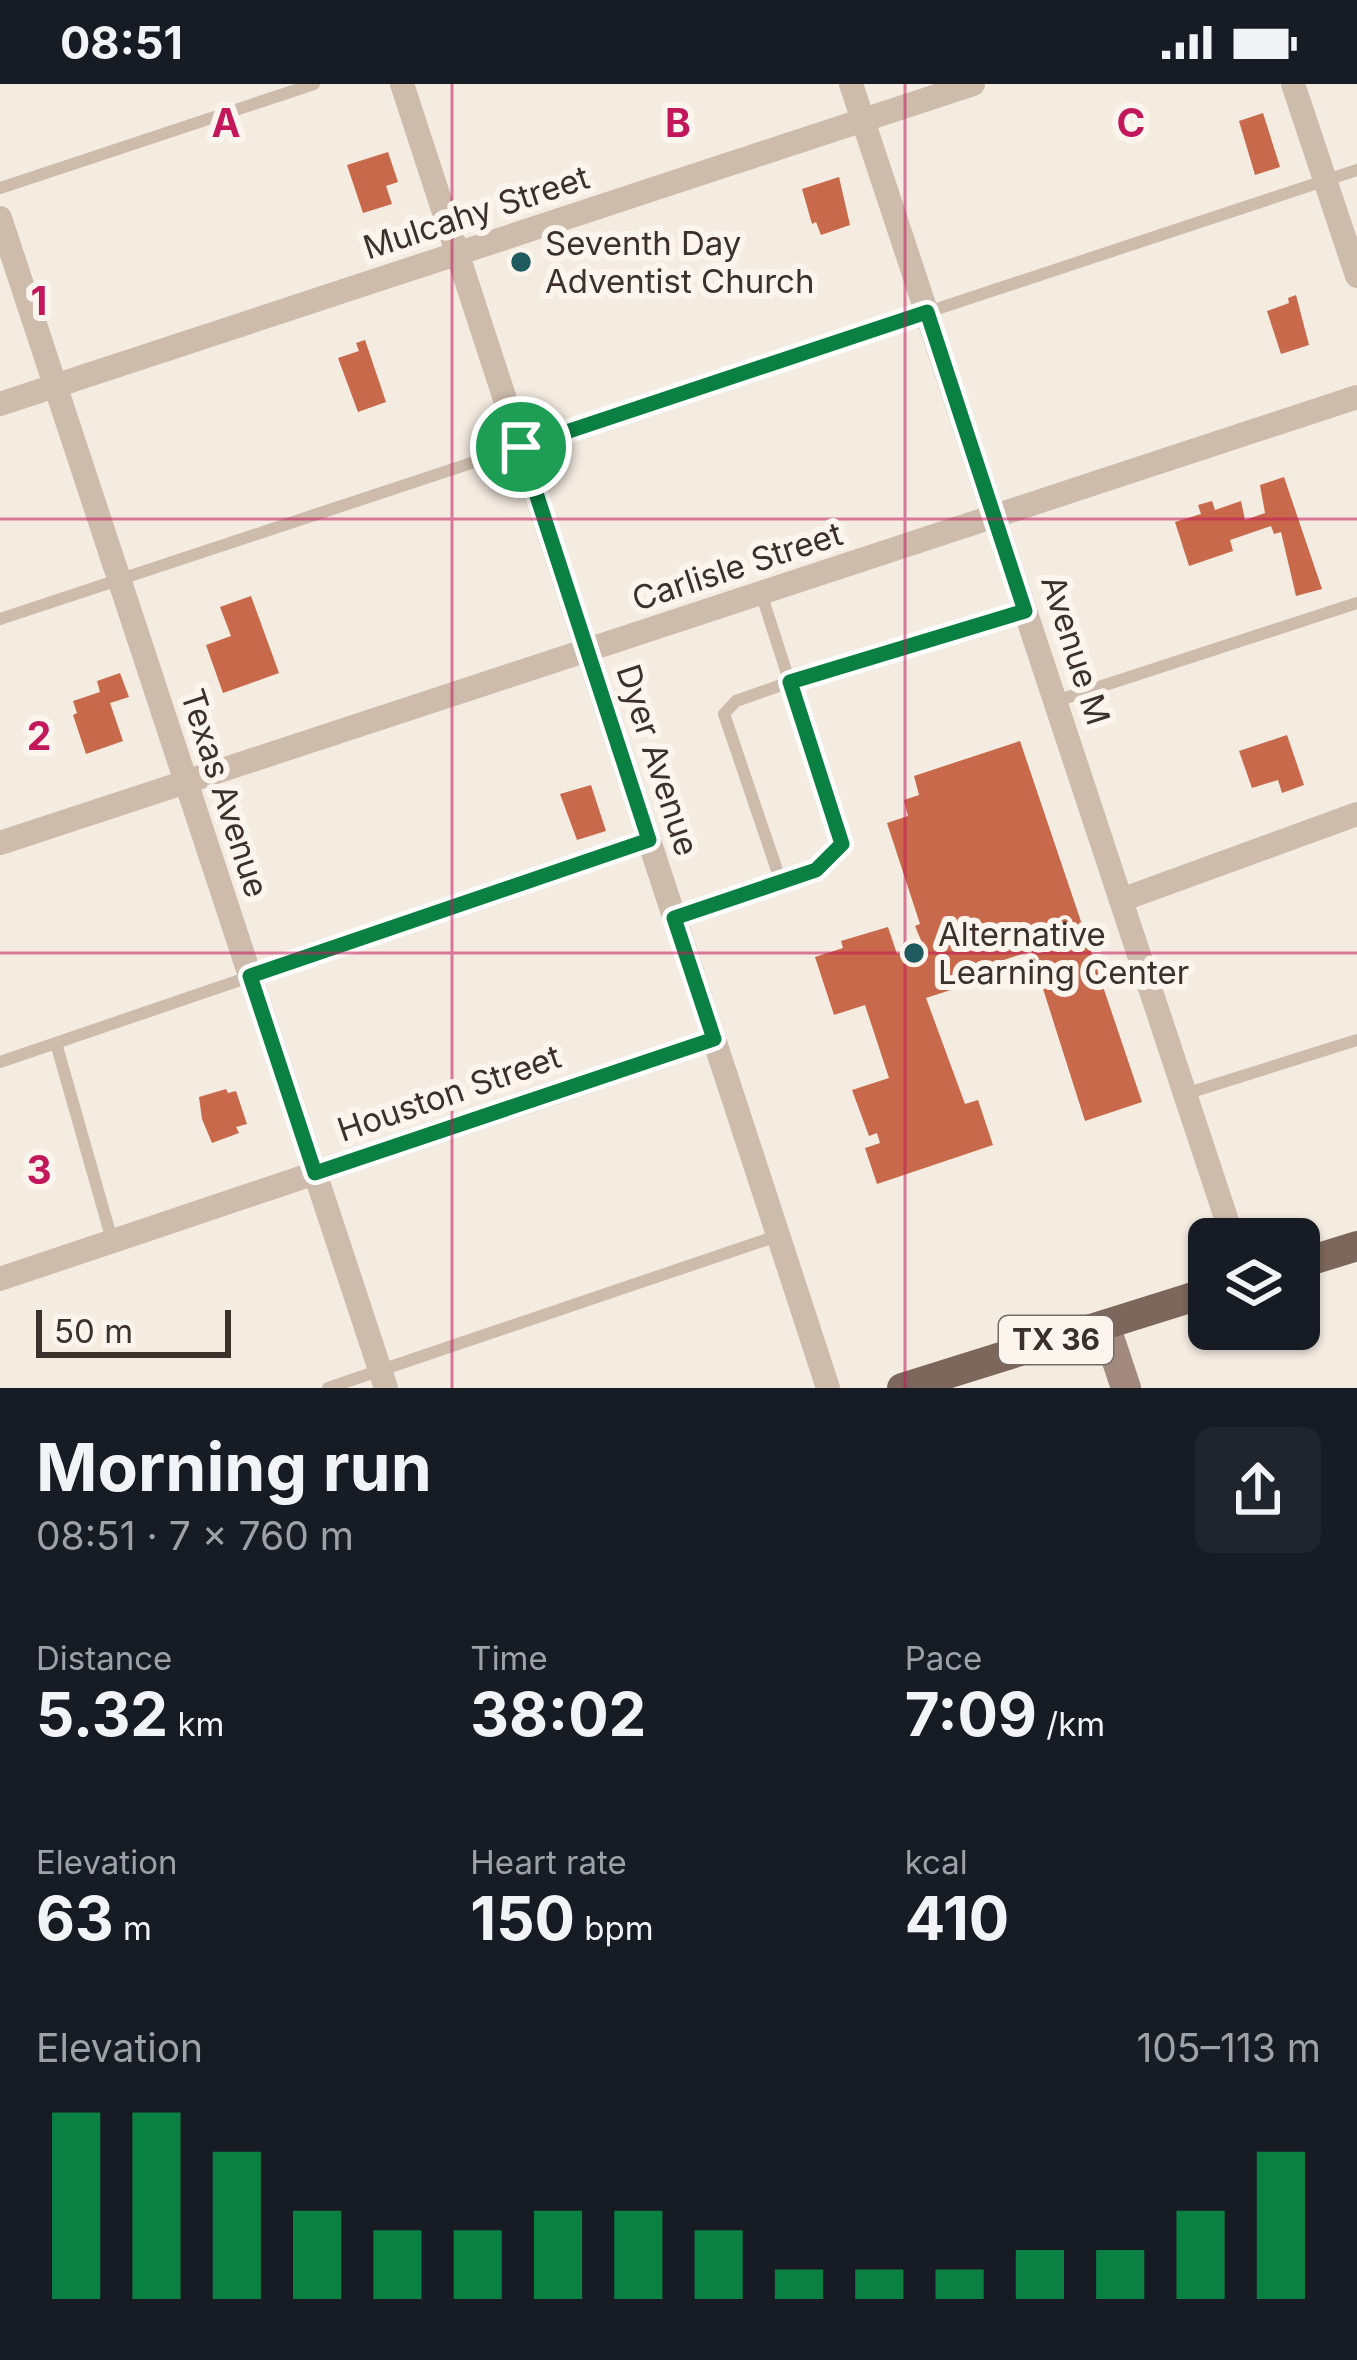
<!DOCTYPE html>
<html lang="en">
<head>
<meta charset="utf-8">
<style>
	:root { --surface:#171b24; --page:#20242c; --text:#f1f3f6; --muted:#9ea1a6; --accent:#0b8043 }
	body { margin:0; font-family:Inter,sans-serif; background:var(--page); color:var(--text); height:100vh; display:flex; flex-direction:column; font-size:45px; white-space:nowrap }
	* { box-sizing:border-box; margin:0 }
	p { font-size:39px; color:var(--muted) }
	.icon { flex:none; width:66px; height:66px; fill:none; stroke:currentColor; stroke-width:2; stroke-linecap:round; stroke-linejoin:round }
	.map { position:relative; height:1304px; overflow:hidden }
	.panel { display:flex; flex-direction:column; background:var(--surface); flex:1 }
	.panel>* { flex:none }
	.fabs { position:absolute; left:1188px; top:1134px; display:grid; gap:24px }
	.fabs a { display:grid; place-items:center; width:132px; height:132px; border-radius:18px; background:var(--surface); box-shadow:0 3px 9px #0004; font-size:60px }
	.scale { position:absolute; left:36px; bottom:30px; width:195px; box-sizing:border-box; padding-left:12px; border:6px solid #3b302b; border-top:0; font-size:33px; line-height:42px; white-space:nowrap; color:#3b302b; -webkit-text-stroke:9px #fbf5ee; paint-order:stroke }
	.pin { position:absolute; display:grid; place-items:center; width:102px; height:102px; color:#fff; margin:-51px; border:6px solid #fff; border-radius:50%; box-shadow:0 3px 12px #0007 }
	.round { display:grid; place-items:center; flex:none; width:126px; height:126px; border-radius:18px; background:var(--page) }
	.overview { display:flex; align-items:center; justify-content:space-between; height:204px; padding:0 36px }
	h1 { font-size:66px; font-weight:700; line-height:90px }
	.stats { display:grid; grid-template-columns:repeat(3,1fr); gap:18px; height:204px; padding:12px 36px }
	.stats div { display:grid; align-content:center }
	.stats b { font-size:60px; font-weight:700 }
	.stats small { font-size:33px; font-weight:400 }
	.stats p { font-size:33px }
	.chart { height:336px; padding:24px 36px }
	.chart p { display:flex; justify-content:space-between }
	.chart svg { width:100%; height:216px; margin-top:12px; stroke:var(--accent); stroke-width:6 }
	.status { display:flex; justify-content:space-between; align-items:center; height:84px; padding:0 60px; background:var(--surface); direction:ltr }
	.status svg { height:33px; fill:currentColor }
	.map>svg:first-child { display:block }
</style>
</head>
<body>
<div class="status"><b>08:51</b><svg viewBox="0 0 49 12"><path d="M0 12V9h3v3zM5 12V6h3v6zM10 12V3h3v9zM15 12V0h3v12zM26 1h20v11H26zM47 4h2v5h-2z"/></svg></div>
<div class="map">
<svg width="1357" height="1304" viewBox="0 0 1357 1304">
	<rect width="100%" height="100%" fill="#f4ebe1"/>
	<!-- building -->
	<g fill="#c8694b">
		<path d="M1263,29L1280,83L1255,91L1239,37Z"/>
		<path d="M388,68L398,98L386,102L392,120L363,129L347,81Z"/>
		<path d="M839,93L850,141L821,151L816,138L812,140L802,105Z"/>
		<path d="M1296,211L1309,261L1281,270L1267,227L1289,219L1288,214Z"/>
		<path d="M365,256L386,318L358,328L338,274L359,267L356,259Z"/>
		<path d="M1284,393L1322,505L1296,512L1281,448L1274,450L1271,442L1230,456L1233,467L1189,482L1175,438L1201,430L1198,421L1212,417L1215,426L1241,417L1245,436L1265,429L1260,401Z"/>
		<path d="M251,512L279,589L223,609L206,561L231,552L220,523Z"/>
		<path d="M120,589L129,613L110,619L123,657L86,670L73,631L77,629L73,617L100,608L97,597Z"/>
		<path d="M1287,651L1304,701L1282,709L1278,696L1252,704L1239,667Z"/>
		<path d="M1020,657L1142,1018L1085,1037L1031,867L971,887L975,898L926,914L965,1020L978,1016L993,1061L877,1100L865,1064L880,1059L877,1049L869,1052L852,1006L889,994L865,921L834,931L815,873L843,864L841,857L888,843L897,870L923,861L915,842L920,840L887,739L908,732L904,716L919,711L914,692Z"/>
		<path d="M591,701L606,747L577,756L560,710Z"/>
		<path d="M226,1005L228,1009L236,1007L247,1040L236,1043L239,1049L212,1059L202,1035L199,1013Z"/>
	</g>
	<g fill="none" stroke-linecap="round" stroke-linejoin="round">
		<!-- lane -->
		<g stroke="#cdbbac" stroke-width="12">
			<path d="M0,104L314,0"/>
			<path d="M0,535L1357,86"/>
			<path d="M1056,617L1357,519"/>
			<path d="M781,798L724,630L736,617L790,598L1025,527"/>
			<path d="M675,833L816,786L842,760L761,509"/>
			<path d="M56,959L112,1156"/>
			<path d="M0,978L648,757"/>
			<path d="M1185,1010L1357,956"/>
			<path d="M328,1304L777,1152"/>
		</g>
		<!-- street -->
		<g stroke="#cdbbac" stroke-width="24">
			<path d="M402,0L828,1304"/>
			<path d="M851,0L1233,1155"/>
			<path d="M1293,0L1357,192"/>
			<path d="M0,134L386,1304"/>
			<path d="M0,320L973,0"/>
			<path d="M0,759L1357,313"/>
			<path d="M1121,816L1357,730"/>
			<path d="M0,1195L714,955"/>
		</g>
		<!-- secondary -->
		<path stroke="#a18a7d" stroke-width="30" d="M1105,1241L1126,1304"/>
		<!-- primary -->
		<g stroke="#7d675c" stroke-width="30">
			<path d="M1299,1180L1357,1162"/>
			<path d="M902,1304L1209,1208"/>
		</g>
	</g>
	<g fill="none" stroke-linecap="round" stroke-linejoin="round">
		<defs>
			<path id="route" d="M927,228L1025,527L790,598L842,760L816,786L674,834L714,955L315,1089L250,892L649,756L521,363Z"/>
		</defs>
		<!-- route casing -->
		<use href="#route" stroke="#fff" stroke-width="24"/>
		<!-- route -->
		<use href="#route" stroke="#0b8043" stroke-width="15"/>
	</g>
	<!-- grid -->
	<path fill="none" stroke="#c2185b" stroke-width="3" stroke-opacity="0.55" d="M452,0V1304M905,0V1304M0,435H1357M0,869H1357"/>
	<!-- markers -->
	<g fill="#1f5a5e" stroke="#fbf5ee" stroke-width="4.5">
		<circle cx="521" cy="178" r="12"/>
		<circle cx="914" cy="869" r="12"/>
	</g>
	<g text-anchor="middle" stroke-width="12" stroke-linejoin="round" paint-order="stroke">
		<!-- shield labels -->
		<rect fill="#fbf5ee" stroke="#756b66" stroke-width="3" x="999" y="1232" width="114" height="48" rx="9"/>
		<g font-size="30" font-weight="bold" fill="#3b302b">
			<text x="1056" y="1266">TX 36</text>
		</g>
		<!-- street labels -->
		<g font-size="33" fill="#3b302b" stroke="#fbf5ee">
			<text transform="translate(476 128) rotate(-18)" y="12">Mulcahy Street</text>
			<text transform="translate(737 482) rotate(-18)" y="12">Carlisle Street</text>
			<text transform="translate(1076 566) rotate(72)" y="12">Avenue M</text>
			<text transform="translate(658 676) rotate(72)" y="12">Dyer Avenue</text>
			<text transform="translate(225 709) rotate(72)" y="12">Texas Avenue</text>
			<text transform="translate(449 1009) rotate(-19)" y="12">Houston Street</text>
		</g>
		<!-- poi labels -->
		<g font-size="33" fill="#3b302b" stroke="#fbf5ee" text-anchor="start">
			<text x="545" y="171">Seventh Day<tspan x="545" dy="38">Adventist Church</tspan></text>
			<text x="938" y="862">Alternative<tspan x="938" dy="38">Learning Center</tspan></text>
		</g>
	</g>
	<g font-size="39" text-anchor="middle" font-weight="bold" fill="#c2185b" stroke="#fbf5ee" stroke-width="12" stroke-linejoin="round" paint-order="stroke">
		<text x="226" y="53">A</text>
		<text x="678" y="53">B</text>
		<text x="1131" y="53">C</text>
		<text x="39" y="231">1</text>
		<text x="39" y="666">2</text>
		<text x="39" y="1100">3</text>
	</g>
</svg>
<div class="fabs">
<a><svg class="icon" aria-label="layers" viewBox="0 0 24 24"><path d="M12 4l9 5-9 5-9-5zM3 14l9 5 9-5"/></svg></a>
</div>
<div class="scale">50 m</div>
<div class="pin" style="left:521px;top:363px;background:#1e9e55"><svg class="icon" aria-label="arrive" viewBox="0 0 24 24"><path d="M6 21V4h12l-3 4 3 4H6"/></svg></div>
</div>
<section class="panel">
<div class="overview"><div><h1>Morning run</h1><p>08:51 · 7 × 760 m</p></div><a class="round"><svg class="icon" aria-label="share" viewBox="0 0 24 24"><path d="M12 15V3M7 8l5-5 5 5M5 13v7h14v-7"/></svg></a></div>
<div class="stats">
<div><p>Distance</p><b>5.32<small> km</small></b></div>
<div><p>Time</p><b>38:02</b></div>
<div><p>Pace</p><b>7:09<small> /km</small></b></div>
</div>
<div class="stats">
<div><p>Elevation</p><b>63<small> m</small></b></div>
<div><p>Heart rate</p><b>150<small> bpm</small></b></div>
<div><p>kcal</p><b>410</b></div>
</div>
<div class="chart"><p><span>Elevation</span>105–113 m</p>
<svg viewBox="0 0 160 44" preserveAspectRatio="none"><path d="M5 44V6M15 44V6M25 44V14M35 44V26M45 44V30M55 44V30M65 44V26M75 44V26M85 44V30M95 44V38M105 44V38M115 44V38M125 44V34M135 44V34M145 44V26M155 44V14"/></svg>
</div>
</section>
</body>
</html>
